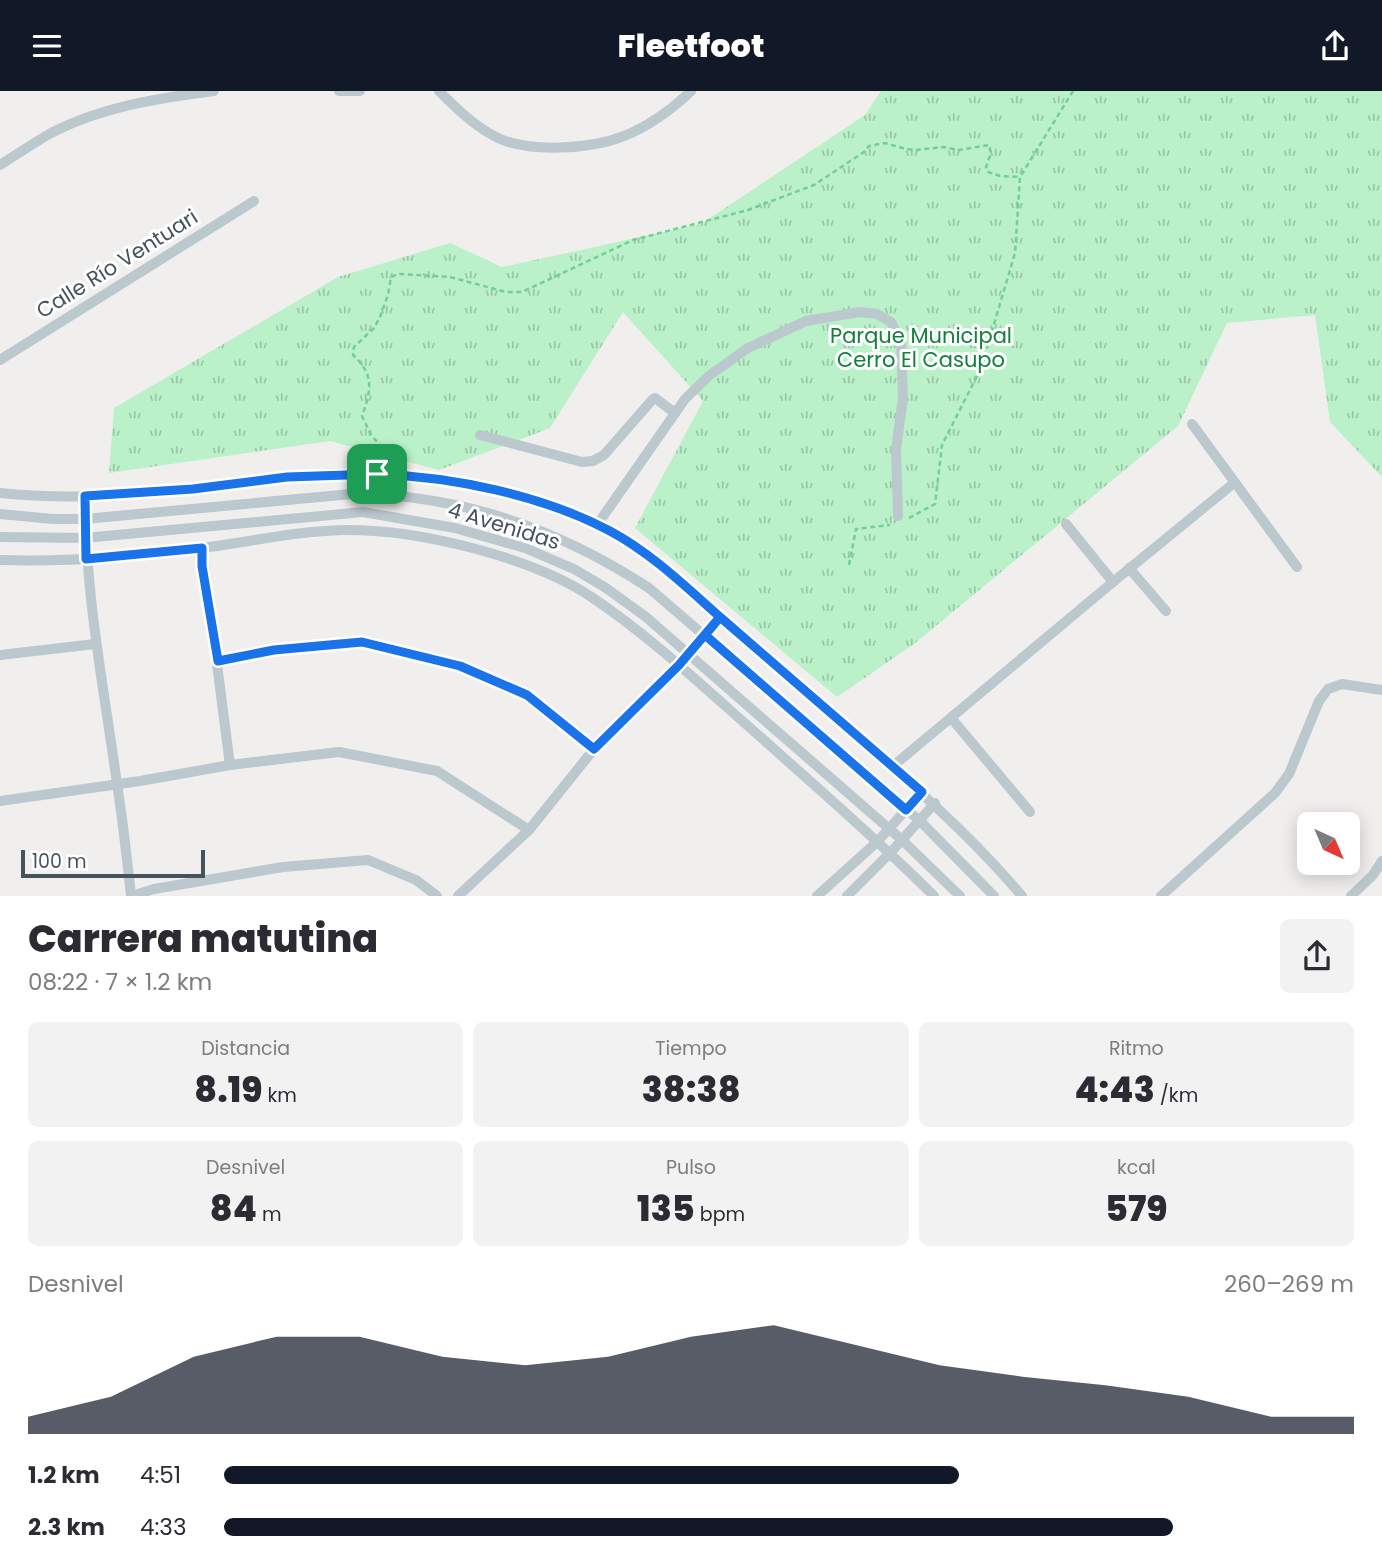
<!DOCTYPE html>
<html lang="es">
<head>
<meta charset="utf-8">
<style>
	:root { --surface:#fff; --page:#f2f2f3; --text:#2b2b33; --muted:#7c7c81; --accent:#111827 }
	body { margin:0; font-family:Poppins,sans-serif; background:var(--page); color:var(--text); height:100vh; display:flex; flex-direction:column; font-size:26px; white-space:nowrap }
	* { box-sizing:border-box; margin:0 }
	p { font-size:23px; color:var(--muted) }
	.icon { flex:none; width:38px; height:38px; fill:none; stroke:currentColor; stroke-width:2; stroke-linecap:round; stroke-linejoin:round }
	.map { position:relative; height:805px; overflow:hidden }
	.panel { display:flex; flex-direction:column; background:var(--surface); flex:1 }
	.panel>* { flex:none }
	.needle { width:46px; rotate:136deg }
	.buttons { position:absolute; left:1297px; top:721px; display:grid; gap:14px }
	.buttons a { display:grid; place-items:center; width:63px; height:63px; border-radius:10px; background:var(--surface); box-shadow:0 4px 18px #0003; font-size:35px }
	.scale { position:absolute; left:21px; bottom:18px; width:184px; box-sizing:border-box; padding-left:7px; border:4px solid #45545c; border-top:0; font-size:19px; line-height:24px; white-space:nowrap; color:#45545c; -webkit-text-stroke:5px #fff; paint-order:stroke }
	.pin { position:absolute; display:grid; place-items:center; width:60px; height:60px; color:#fff; margin:-30px; border-radius:14px; box-shadow:0 4px 10px #0006 }
	.round { display:grid; place-items:center; flex:none; width:74px; height:74px; border-radius:10px; background:var(--page) }
	.headline { display:flex; align-items:center; justify-content:space-between; height:119px; padding:0 28px }
	h1 { font-size:38px; font-weight:800; line-height:52px }
	.metrics { display:grid; grid-template-columns:repeat(3,1fr); gap:10px; height:119px; padding:7px 28px }
	.metrics div { display:grid; align-content:center; border-radius:10px; background:var(--page); text-align:center }
	.metrics b { font-size:35px; font-weight:800 }
	.metrics small { font-size:19px; font-weight:400 }
	.metrics p { font-size:19px }
	.chart { height:196px; padding:14px 28px }
	.chart p { display:flex; justify-content:space-between }
	.chart svg { width:100%; height:126px; margin-top:7px; fill:var(--accent); opacity:.7 }
	ul { padding:0 28px; list-style:none; font-size:23px }
	li { display:grid; grid-template-columns:112px 84px 1fr; align-items:center; height:52px }
	li i { height:18px; border-radius:9px; background:var(--accent) }
	header { display:flex; justify-content:space-between; align-items:center; height:91px; padding:0 28px; background:var(--accent); color:#fff; font-size:32px; font-weight:800 }
	.map>svg:first-child { display:block }
</style>
</head>
<body>
<header><svg class="icon" aria-label="menu" viewBox="0 0 24 24"><path d="M4 6h16M4 12h16M4 18h16"/></svg>Fleetfoot<svg class="icon" aria-label="share" viewBox="0 0 24 24"><path d="M12 15V3M7 8l5-5 5 5M5 13v7h14v-7"/></svg></header>
<div class="map">
<svg width="1382" height="805" viewBox="0 0 1382 805">
	<defs>
		<pattern id="park-tufts" width="24" height="20" patternUnits="userSpaceOnUse" patternTransform="scale(1.75)"><rect width="24" height="20" fill="#baf1c9"/><path d="M3 7l-1-3M5 7V3M7 7l1-3M15 17l-1-3M17 17v-4M19 17l1-3" fill="none" stroke="#99c6a6"/></pattern>
	</defs>
	<rect width="100%" height="100%" fill="#f1eeee"/>
	<!-- park -->
	<path fill="url(#park-tufts)" d="M881,0H1382V386L1330,331L1315,224L1227,232L1178,335L914,553L837,606L635,437L703,310L623,221L550,337L439,379L330,350L109,382L114,317L338,186L450,152L502,176L701,133L865,24Z"/>
	<g fill="none" stroke-linecap="round" stroke-linejoin="round">
		<!-- path -->
		<g stroke="#71d096" stroke-width="2.5" stroke-dasharray="5 3.5" stroke-linecap="butt">
			<path d="M380,373L384,360L370,342L362,325C371,300 375,284 353,264L354,256L374,237L380,226L388,204L391,186L398,183L450,186L506,201H522L633,149L748,119L814,94L864,61L869,55L885,52L906,58L916,59L943,56L959,59L989,54L991,62L986,76L988,81L1000,85L1020,86"/>
			<path d="M909,427L935,413L942,354L981,277L1015,162L1020,86L1073,0"/>
			<path d="M849,474L856,438L890,434"/>
		</g>
		<!-- street -->
		<g stroke="#bbc8ce" stroke-width="10">
			<path d="M339,0H360"/>
			<path d="M439,0C457,18 474,35 498,47C530,62 591,58 624,45C649,35 672,18 691,0"/>
			<path d="M0,74C17,63 34,52 51,42C101,16 158,7 214,0"/>
			<path d="M0,269L254,110"/>
			<path d="M1192,333L1297,476"/>
			<path d="M480,344L582,371L593,370L604,364L652,309L655,307L675,322"/>
			<path d="M0,402C64,409 130,405 194,398C252,392 311,380 370,382C451,385 536,402 608,440C672,473 724,530 777,577C861,651 949,719 1022,805"/>
			<path d="M85,405C85,503 104,597 117,693C123,730 127,768 131,805"/>
			<path d="M0,423L53,428H85L351,403C459,403 559,438 649,497L920,730L994,805"/>
			<path d="M1066,433L1113,491"/>
			<path d="M597,434L685,308L710,284L748,257L806,230L860,221L877,223L891,231L901,251L903,307L896,358L898,425"/>
			<path d="M0,446L84,447L363,421L455,437L525,457L574,478L606,497L646,526L902,749L960,805"/>
			<path d="M202,457L230,674"/>
			<path d="M0,469C67,471 135,466 202,457C249,451 297,440 344,439C417,438 533,466 593,507C655,549 709,601 765,650C822,701 880,751 934,805"/>
			<path d="M1129,477L1166,520"/>
			<path d="M0,564L95,553"/>
			<path d="M218,570L274,559L362,551L460,575L527,604L594,658"/>
			<path d="M952,628L1030,721"/>
			<path d="M893,675L1113,491L1234,392"/>
			<path d="M0,710L140,690L230,674L339,661L437,680L529,739"/>
			<path d="M132,805L154,798L283,776L368,769L416,789L437,805"/>
			<path d="M458,805L529,739L594,658L679,574L720,525"/>
			<path d="M817,805L877,751L922,701"/>
			<path d="M847,805L891,761L935,712"/>
			<path d="M1161,805L1275,702L1289,683L1319,610L1328,598L1342,593L1382,599"/>
			<path d="M1351,805L1373,784L1382,770"/>
		</g>
	</g>
	<g fill="none" stroke-linecap="round" stroke-linejoin="round">
		<defs>
			<path id="route" d="M377,383L287,386L193,398L85,405L86,468L202,457V475L218,570L274,559L362,551L460,575L527,604L594,658L679,574L720,526L922,701L906,719L705,544L720,526C685,495 651,462 610,440C542,404 454,386 377,383"/>
		</defs>
		<!-- route casing -->
		<use href="#route" stroke="#fff" stroke-width="14"/>
		<!-- route -->
		<use href="#route" stroke="#1a73e8" stroke-width="9"/>
	</g>
	<g text-anchor="middle" stroke-width="6" stroke-linejoin="round" paint-order="stroke">
		<!-- street labels -->
		<g font-size="21" fill="#45545c" stroke="#fff">
			<text transform="translate(117 173) rotate(-32)" y="7">Calle Río Ventuari</text>
			<text transform="translate(504 435) rotate(17)" y="7">4 Avenidas</text>
		</g>
		<!-- park labels -->
		<g font-size="21" fill="#13813d" stroke="#fff">
			<text x="921" y="252">Parque Municipal<tspan x="921" dy="24">Cerro El Casupo</tspan></text>
		</g>
	</g>
</svg>
<div class="buttons">
<a><svg class="needle" viewBox="-14 -14 28 28"><path d="M0-13l5 13h-10z" fill="#e53935"/><path d="M0 13l5-13h-10z" fill="#7c7c81"/></svg></a>
</div>
<div class="scale">100 m</div>
<div class="pin" style="left:377px;top:383px;background:#1e9e55"><svg class="icon" aria-label="arrive" viewBox="0 0 24 24"><path d="M6 21V4h12l-3 4 3 4H6"/></svg></div>
</div>
<section class="panel">
<div class="headline"><div><h1>Carrera matutina</h1><p>08:22 · 7 × 1.2 km</p></div><a class="round"><svg class="icon" aria-label="share" viewBox="0 0 24 24"><path d="M12 15V3M7 8l5-5 5 5M5 13v7h14v-7"/></svg></a></div>
<div class="metrics">
<div><p>Distancia</p><b>8.19<small> km</small></b></div>
<div><p>Tiempo</p><b>38:38</b></div>
<div><p>Ritmo</p><b>4:43<small> /km</small></b></div>
</div>
<div class="metrics">
<div><p>Desnivel</p><b>84<small> m</small></b></div>
<div><p>Pulso</p><b>135<small> bpm</small></b></div>
<div><p>kcal</p><b>579</b></div>
</div>
<div class="chart"><p><span>Desnivel</span>260–269 m</p>
<svg viewBox="0 0 160 44" preserveAspectRatio="none"><path d="M0 44V38L10 31L20 17L30 10L40 10L50 17L60 20L70 17L80 10L90 6L100 13L110 20L120 24L130 27L140 31L150 38L160 38V44z"/></svg>
</div>
<ul>
<li><b>1.2 km</b>4:51<i style="width:65%"></i></li>
<li><b>2.3 km</b>4:33<i style="width:84%"></i></li>
</ul>
</section>
</body>
</html>
